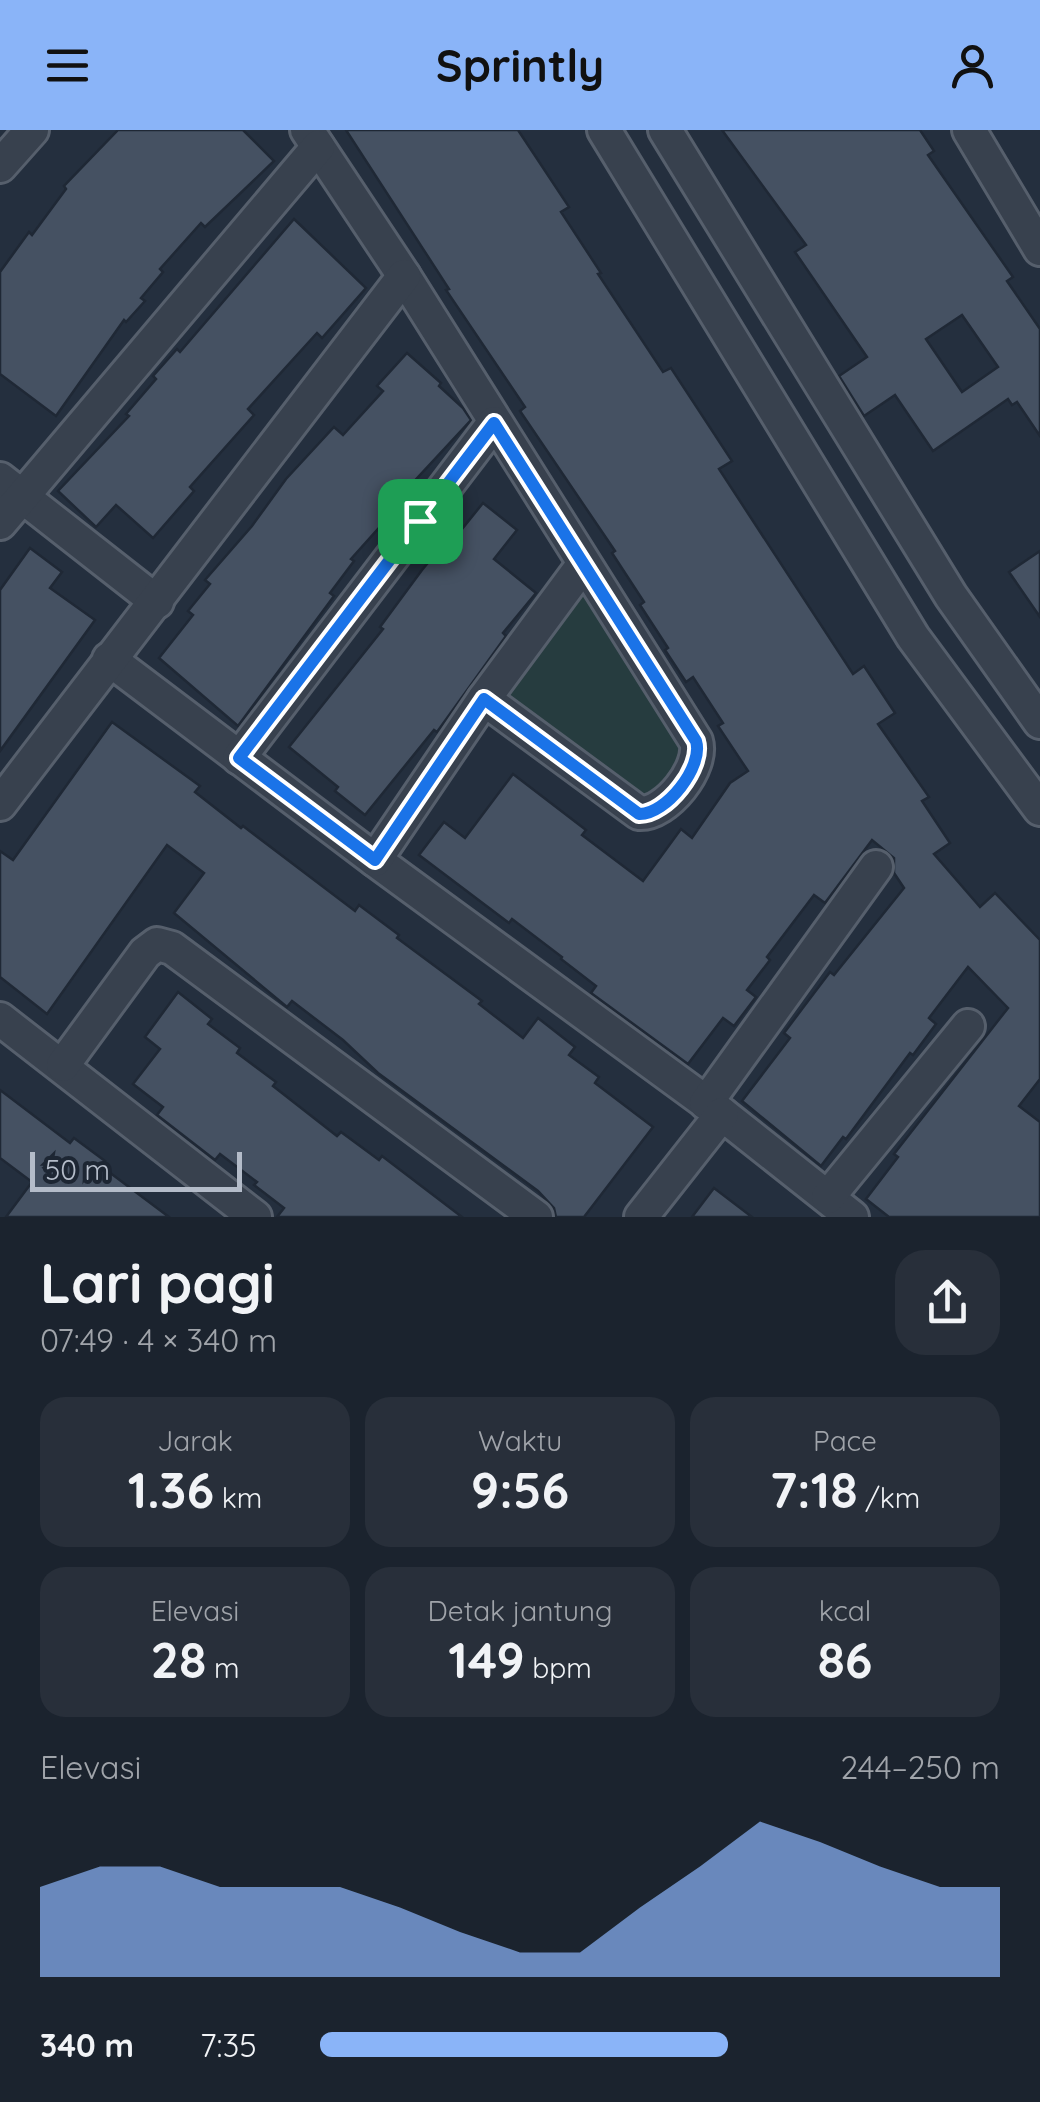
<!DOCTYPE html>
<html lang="id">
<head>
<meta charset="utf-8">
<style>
	:root { --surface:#1b232e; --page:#282f3a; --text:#f1f3f6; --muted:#a0a4aa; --accent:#8ab4f8 }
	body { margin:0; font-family:Quicksand,sans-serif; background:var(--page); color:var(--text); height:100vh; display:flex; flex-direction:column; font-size:38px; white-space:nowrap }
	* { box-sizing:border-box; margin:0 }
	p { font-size:32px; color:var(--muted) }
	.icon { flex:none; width:55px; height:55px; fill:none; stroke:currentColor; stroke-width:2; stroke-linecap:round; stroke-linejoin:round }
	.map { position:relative; height:1087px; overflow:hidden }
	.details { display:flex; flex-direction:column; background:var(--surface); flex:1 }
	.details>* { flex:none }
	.scale { position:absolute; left:30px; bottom:25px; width:212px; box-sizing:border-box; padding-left:10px; border:5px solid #b4bcc9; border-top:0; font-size:28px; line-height:35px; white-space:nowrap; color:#b4bcc9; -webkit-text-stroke:8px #1d2633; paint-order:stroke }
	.pin { position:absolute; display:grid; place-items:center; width:85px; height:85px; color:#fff; margin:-42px; border-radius:20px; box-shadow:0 5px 15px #0006 }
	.round { display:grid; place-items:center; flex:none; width:105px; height:105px; border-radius:30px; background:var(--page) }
	.head { display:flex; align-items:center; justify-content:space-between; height:170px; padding:0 40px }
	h1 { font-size:55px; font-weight:800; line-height:75px }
	.figures { display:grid; grid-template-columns:repeat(3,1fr); gap:15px; height:170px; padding:10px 40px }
	.figures div { display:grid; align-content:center; border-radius:25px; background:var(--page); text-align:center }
	.figures b { font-size:50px; font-weight:800 }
	.figures small { font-size:28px; font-weight:400 }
	.figures p { font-size:28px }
	.chart { height:280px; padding:20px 40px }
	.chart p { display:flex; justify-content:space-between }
	.chart svg { width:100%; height:180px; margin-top:10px; fill:var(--accent); opacity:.7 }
	ul { padding:0 40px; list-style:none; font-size:32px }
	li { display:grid; grid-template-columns:160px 120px 1fr; align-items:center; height:75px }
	li i { height:25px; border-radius:12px; background:var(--accent) }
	header { display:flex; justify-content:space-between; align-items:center; height:130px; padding:0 40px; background:var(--accent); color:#111; font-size:45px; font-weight:800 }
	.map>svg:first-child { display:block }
</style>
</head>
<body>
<header><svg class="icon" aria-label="menu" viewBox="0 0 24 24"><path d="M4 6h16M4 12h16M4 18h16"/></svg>Sprintly<svg class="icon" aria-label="person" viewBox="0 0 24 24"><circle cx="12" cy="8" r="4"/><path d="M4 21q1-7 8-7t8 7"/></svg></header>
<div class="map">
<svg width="1040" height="1087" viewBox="0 0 1040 1087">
	<rect width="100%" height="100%" fill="#242f3e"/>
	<!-- green -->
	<path fill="#263c3f" d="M584,436L692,614L642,681L490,571Z"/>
	<!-- building -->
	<g fill="#455162" stroke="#1f2835" stroke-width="2.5" fill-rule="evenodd">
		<path d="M118,0H243L274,31L205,97L201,93L160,139L163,142L141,168L145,171L126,192L124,190L56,286L0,244V142L29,102L32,105L66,59L64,56Z"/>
		<path d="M346,0H518L569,77L561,82L601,143L598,144L663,242L671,238L732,331L719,339L853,544L864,536L895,583L878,594L929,667L922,671L950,713L934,724L980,777L995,763L1040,810V949L1019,976L1040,992V1087H889L866,1069L898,1027L894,1024L1008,878L968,837L929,888L936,894L913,925L910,923L846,1009L843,1007L821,1036L742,971L790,908L784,903L802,879L830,842L834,845L904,758L894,743V728L872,710L825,773L814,765L767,827L770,830L747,860L756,867L734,896L723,888L688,934L591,863L596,856L561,829L562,827L512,789L509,793L419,725L444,692L465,708L513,644L586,700L582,705L643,751L681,699L692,708L730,653L748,641L718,596L723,593L693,547L686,552L665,520L668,518L640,475L644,472L612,423L615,421L520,281L525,277L446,160L449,159Z"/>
		<path d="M722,0H920L934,21L928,25L1013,147L1007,151L1040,199V306L1017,272L1012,275L1008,269L933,321L895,265L864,286L839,246L867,227L795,122L806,115ZM962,185L998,237L962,262L926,209Z"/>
		<path d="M294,89L366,158L322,208L317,203L248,279L254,285L190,357L194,361L153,408L116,375L96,397L58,361L129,286L126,284L156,249L153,246L177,219L180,222Z"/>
		<path d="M407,223L441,253L439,256L463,278L471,290L381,387L385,391L351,429L354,431L330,463L334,466L238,596L159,528L193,485L188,481L210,454L205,450L252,396L286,349L334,297L343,305L383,261L377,256Z"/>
		<path d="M483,373L517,400L494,429L536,463L503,503L506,506L437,602L434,600L365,685L335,661L338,657L289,617L383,499L380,497L422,440L437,422L441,425Z"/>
		<path d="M30,418L62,442L50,458L95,490L0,621V460Z"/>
		<path d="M1040,421V487L1009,442Z"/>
		<path d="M112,592L200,656L195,662L241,698L243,696L355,781L359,775L399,805L397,808L482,871L479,874L523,908L538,888L575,917L569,925L599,947L595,953L653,997L584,1087H556L554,1078L538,1061L378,943L343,910L292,871L287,877L174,783L204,743L167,715L47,884L0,847V721L13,730Z"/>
		<path d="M178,862L212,889L208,894L240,918L237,923L276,952L273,956L337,1006L341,1002L379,1030L382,1026L462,1087H277L284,1078L254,1055L257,1052L220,1024L215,1030L157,985L163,977L133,954L160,919L145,907Z"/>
		<path d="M0,960L70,1013L74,1008L105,1031L101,1036L169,1087H6L32,1052L0,1028Z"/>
		<path d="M714,1058L752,1087H692Z"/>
	</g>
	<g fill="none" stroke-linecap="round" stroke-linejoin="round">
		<defs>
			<g id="minor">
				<path d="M307,0L404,146L696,611C704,637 666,685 639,683L484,569"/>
				<path d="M604,0L913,507L1040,679"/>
				<path d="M665,0L951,466L1040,592"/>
				<path d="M969,0L1040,119"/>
				<path d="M0,36L32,0"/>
				<path d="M0,349L157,472"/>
				<path d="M0,393L318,17"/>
				<path d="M109,529L375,730L722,984L852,1087"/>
				<path d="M239,628L494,293"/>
				<path d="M0,674L404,146"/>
				<path d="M375,730L484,569L583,435"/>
				<path d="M0,889L255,1087"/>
				<path d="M63,935L145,823L157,814L172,818L536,1087"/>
				<path d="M706,973L876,737"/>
				<path d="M828,1067L968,896"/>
				<path d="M641,1087L722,984"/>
			</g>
		</defs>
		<!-- minor casing -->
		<use href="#minor" stroke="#565f6c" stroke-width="38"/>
		<!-- minor -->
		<use href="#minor" stroke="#38414e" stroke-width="32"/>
	</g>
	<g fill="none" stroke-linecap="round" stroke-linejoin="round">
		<defs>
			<path id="route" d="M494,293L696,611C704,636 666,685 639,684L484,569L375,730L239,628Z"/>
		</defs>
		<!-- route casing -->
		<use href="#route" stroke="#fff" stroke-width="20"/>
		<!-- route -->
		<use href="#route" stroke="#1a73e8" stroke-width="12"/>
	</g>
</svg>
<div class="scale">50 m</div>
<div class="pin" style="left:420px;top:391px;background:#1e9e55"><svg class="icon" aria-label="arrive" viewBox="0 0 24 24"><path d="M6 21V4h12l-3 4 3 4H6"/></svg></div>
</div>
<section class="details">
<div class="head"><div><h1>Lari pagi</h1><p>07:49 · 4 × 340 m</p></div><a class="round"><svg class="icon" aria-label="share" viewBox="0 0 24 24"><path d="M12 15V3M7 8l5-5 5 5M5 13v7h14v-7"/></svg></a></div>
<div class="figures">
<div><p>Jarak</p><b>1.36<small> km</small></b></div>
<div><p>Waktu</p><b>9:56</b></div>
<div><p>Pace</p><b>7:18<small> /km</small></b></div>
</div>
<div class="figures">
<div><p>Elevasi</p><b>28<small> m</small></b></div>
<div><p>Detak jantung</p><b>149<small> bpm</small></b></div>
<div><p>kcal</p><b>86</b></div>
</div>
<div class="chart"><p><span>Elevasi</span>244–250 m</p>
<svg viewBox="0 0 160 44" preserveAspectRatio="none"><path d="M0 44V22L10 17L20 17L30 22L40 22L50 22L60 27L70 33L80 38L90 38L100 27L110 17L120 6L130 11L140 17L150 22L160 22V44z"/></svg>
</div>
<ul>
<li><b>340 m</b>7:35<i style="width:60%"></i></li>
</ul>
</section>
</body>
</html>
